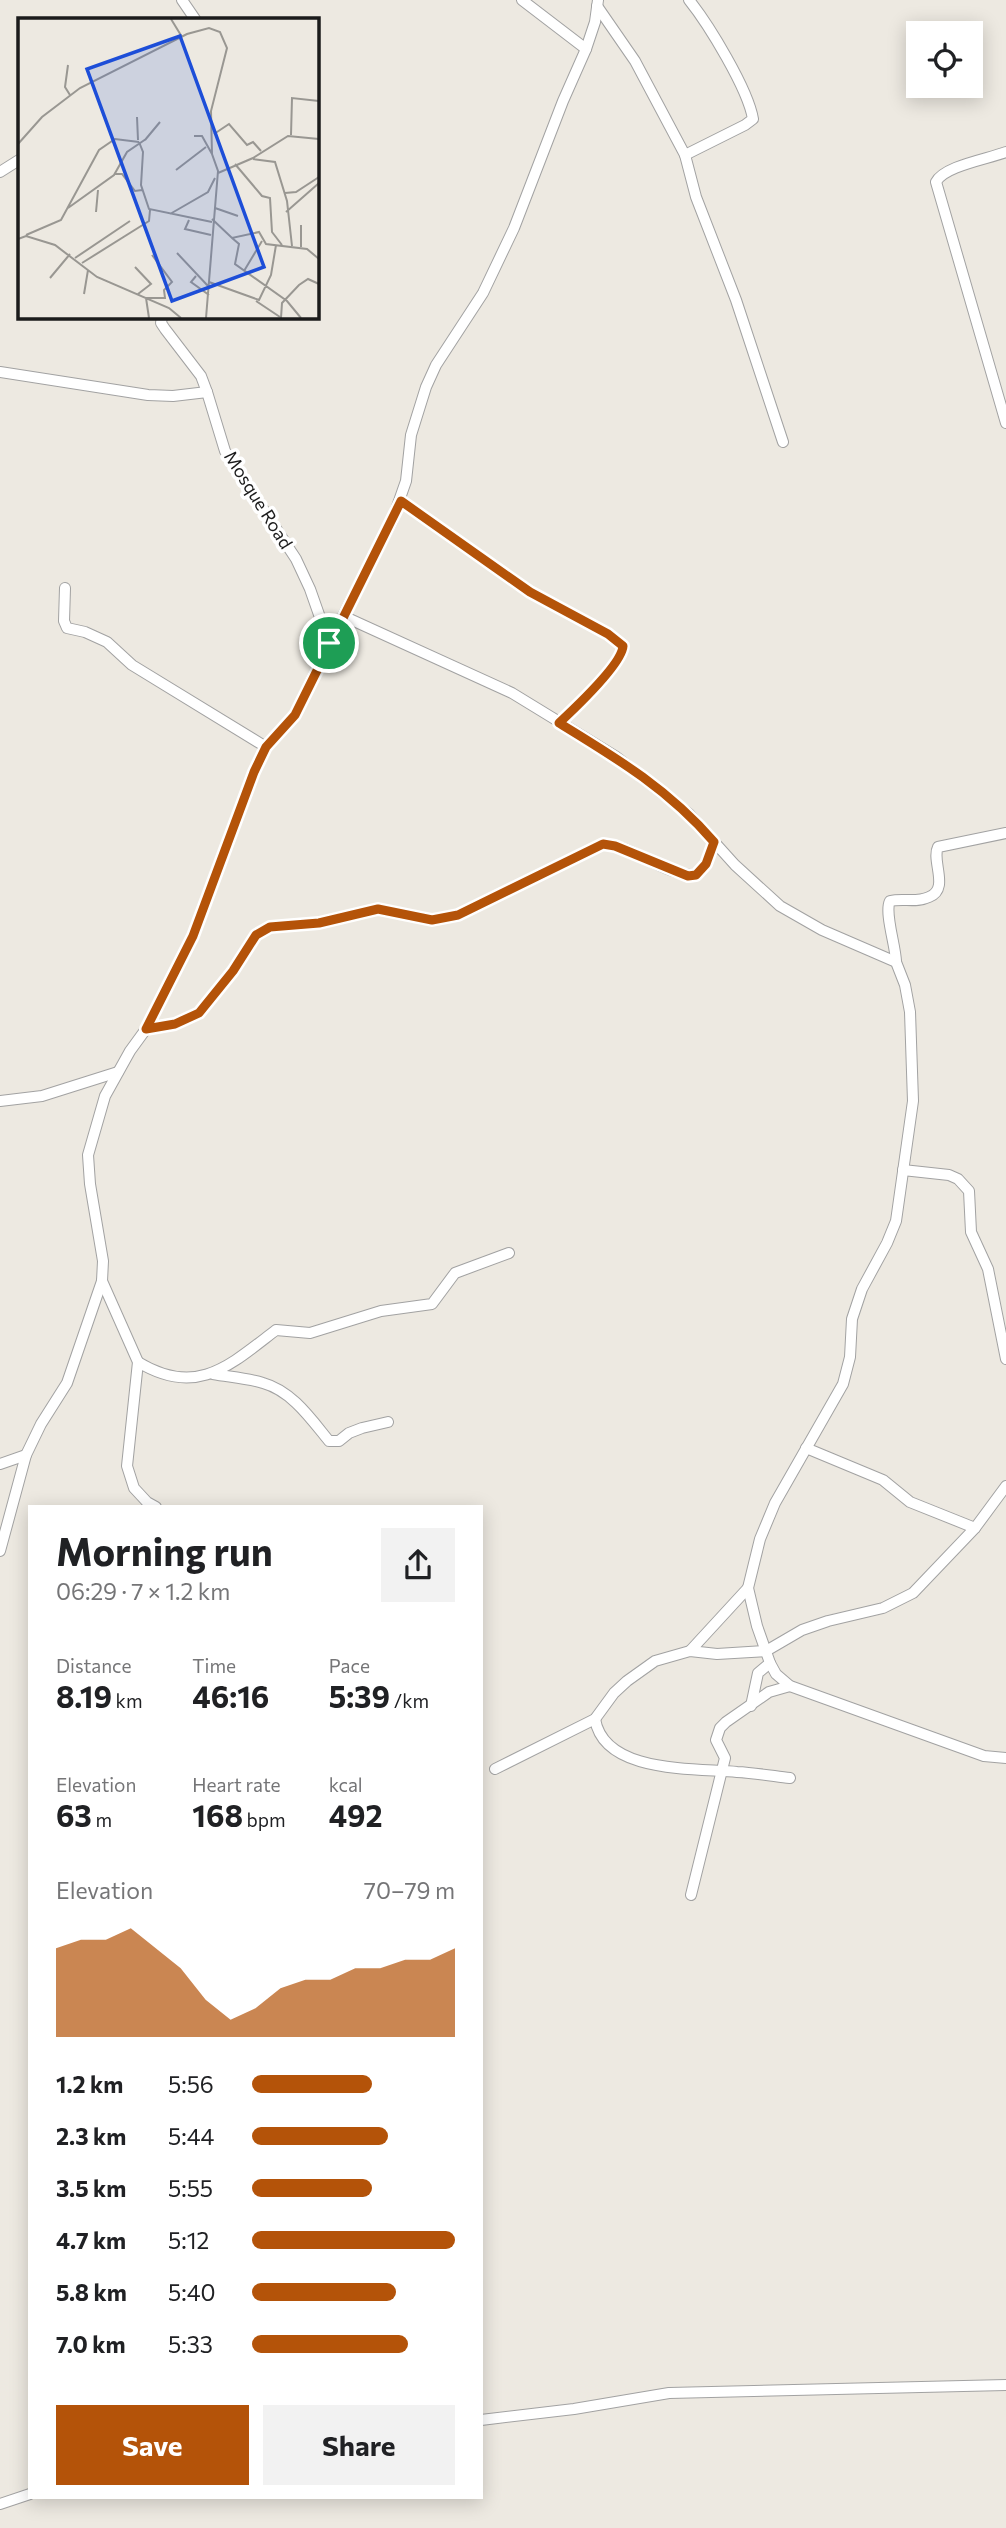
<!DOCTYPE html>
<html lang="en">
<head>
<meta charset="utf-8">
<style>
	:root { --surface:#fff; --page:#f2f2f2; --text:#202124; --muted:#757577; --accent:#b45309 }
	body { margin:0; font-family:Commissioner,sans-serif; background:var(--page); color:var(--text); height:100vh; display:flex; flex-direction:column; font-size:26px; white-space:nowrap }
	* { box-sizing:border-box; margin:0 }
	p { font-size:23px; color:var(--muted) }
	.icon { flex:none; width:38px; height:38px; fill:none; stroke:currentColor; stroke-width:2; stroke-linecap:round; stroke-linejoin:round }
	.map { position:relative; flex:1; overflow:hidden }
	.side { position:absolute; left:28px; top:1505px; width:455px; height:994px; display:flex; flex-direction:column; background:var(--surface); border-radius:0px; box-shadow:0 4px 18px #0003 }
	.side>* { flex:none }
	.tools { position:absolute; left:906px; top:21px; display:grid; gap:14px }
	.tools a { display:grid; place-items:center; width:77px; height:77px; border-radius:0px; background:var(--surface); box-shadow:0 4px 18px #0003; font-size:35px }
	.pin { position:absolute; display:grid; place-items:center; width:60px; height:60px; color:#fff; margin:-30px; border:4px solid #fff; border-radius:50%; box-shadow:0 2px 7px #0007 }
	.round { display:grid; place-items:center; flex:none; width:74px; height:74px; border-radius:0px; background:var(--page) }
	.overview { display:flex; align-items:center; justify-content:space-between; height:119px; padding:0 28px }
	h1 { font-size:38px; font-weight:700; line-height:52px }
	.metrics { display:grid; grid-template-columns:repeat(3,1fr); gap:10px; height:119px; padding:7px 28px }
	.metrics div { display:grid; align-content:center }
	.metrics b { font-size:30px; font-weight:700 }
	.metrics small { font-size:19px; font-weight:400 }
	.metrics p { font-size:19px }
	.chart { height:196px; padding:14px 28px }
	.chart p { display:flex; justify-content:space-between }
	.chart svg { width:100%; height:126px; margin-top:7px; fill:var(--accent); opacity:.7 }
	.primary-button { display:flex; gap:14px; margin-top:auto; padding:14px 28px }
	.primary-button a { flex:1; height:80px; border-radius:0px; background:var(--accent); color:#fff; font-size:28px; font-weight:700; line-height:80px; text-align:center }
	.primary-button a+a { background:var(--page); color:var(--text) }
	ul { padding:0 28px; list-style:none; font-size:23px }
	li { display:grid; grid-template-columns:112px 84px 1fr; align-items:center; height:52px }
	li i { height:18px; border-radius:9px; background:var(--accent) }
	.map>svg:first-child { display:block }
</style>
</head>
<body>
<div class="map">
<svg width="1006" height="2528" viewBox="0 0 1006 2528">
	<rect width="100%" height="100%" fill="#ede9e1"/>
	<g fill="none" stroke-linecap="round" stroke-linejoin="round">
		<defs>
			<g id="minor">
				<path d="M182,0L195,19"/>
				<path d="M522,0L586,49"/>
				<path d="M597,6L635,61L685,155L696,197L736,300L783,442"/>
				<path d="M1006,152C988,159 944,166 936,182L1006,423"/>
				<path d="M685,155L745,125L753,119C748,89 709,25 689,0"/>
				<path d="M0,172L19,160"/>
				<path d="M162,317L161,323L165,329L201,376L207,392"/>
				<path d="M0,372L148,395L173,396L207,392L225,451L296,559L310,589L329,643"/>
				<path d="M401,501L530,592L608,634L623,646C622,664 574,709 559,723"/>
				<path d="M65,588L64,621L67,628L85,632L107,642L132,665L266,747"/>
				<path d="M343,616L512,693L615,756L689,814L735,865L780,906L822,930L896,962L905,985L910,1012L913,1101L896,1221L887,1243L862,1289L852,1319L850,1357L843,1384L775,1503L760,1539L748,1588L757,1626L770,1663L776,1674L790,1686L984,1756L1006,1758"/>
				<path d="M896,962C896,947 884,912 890,901C903,898 917,903 929,897C950,889 931,861 938,847L1006,833"/>
				<path d="M146,1029L175,1024L199,1013L233,971L256,935L270,927L319,923L378,909L432,920L458,915L603,844C632,845 665,876 696,875L706,864L714,842"/>
				<path d="M0,1101L42,1096L118,1072"/>
				<path d="M903,1170L949,1175L958,1179L969,1191L971,1232L988,1269L1006,1359"/>
				<path d="M102,1281L138,1362L127,1466L134,1488L147,1502L156,1507"/>
				<path d="M138,1362C197,1398 230,1365 276,1330L310,1333L381,1311L432,1304L455,1273L509,1253"/>
				<path d="M213,1374C230,1377 247,1378 263,1383C292,1391 311,1419 329,1441H339L349,1433L362,1428L388,1422"/>
				<path d="M806,1448L883,1480L910,1502L975,1528"/>
				<path d="M0,1464L26,1455"/>
				<path d="M0,1551L26,1455L41,1424L67,1383L102,1281L103,1261L90,1184L88,1155L105,1096L130,1051L146,1029L193,936L254,772L266,747L295,715L329,643L392,521L406,481L411,435L426,387L436,365L483,293L514,228L563,101L586,49L595,22L598,0"/>
				<path d="M690,1651L748,1588"/>
				<path d="M751,1706L758,1673L770,1663"/>
				<path d="M595,1719C604,1774 695,1768 737,1772C755,1773 773,1776 790,1778"/>
				<path d="M495,1769L595,1719L614,1693L627,1681L655,1661L690,1651L717,1654L766,1651L802,1630L828,1621L883,1608L913,1593L975,1528L1006,1486"/>
				<path d="M691,1895L725,1758L716,1740L720,1728L726,1722L769,1692L790,1686"/>
				<path d="M481,2420L574,2409L669,2393L1006,2385"/>
				<path d="M0,2504L30,2494"/>
			</g>
		</defs>
		<!-- minor casing -->
		<use href="#minor" stroke="#a2a2a2" stroke-width="12"/>
		<!-- minor -->
		<use href="#minor" stroke="#fff" stroke-width="10"/>
	</g>
	<g fill="none" stroke-linecap="round" stroke-linejoin="round">
		<defs>
			<path id="route" d="M401,501L530,592L608,634L623,646C622,664 574,709 559,723C618,759 668,789 714,842L706,864L696,875L688,876L615,846L603,844L458,915L432,920L378,909L319,923L270,927L256,935L233,971L199,1013L175,1024L146,1029L193,936L254,772L266,747L295,715Z"/>
		</defs>
		<!-- route casing -->
		<use href="#route" stroke="#fff" stroke-width="14"/>
		<!-- route -->
		<use href="#route" stroke="#b45309" stroke-width="9"/>
	</g>
	<g text-anchor="middle" stroke-width="7" stroke-linejoin="round" paint-order="stroke">
		<!-- street labels -->
		<g font-size="18" fill="#1b1b1b" stroke="#fff">
			<text transform="translate(258 500) rotate(58)" y="6">Mosque Road</text>
		</g>
	</g>
	<!-- overview -->
	<g transform="translate(18 18)">
		<rect width="301" height="301" fill="#ede9e1"/>
		<path fill="none" stroke="#999792" stroke-width="2" d="M153,1L164,19M50,47L47,69L52,77M119,99L120,122M196,116L211,106L229,127L235,124L243,133M273,117L274,80L301,83M176,118H184L194,136M127,122L142,104M121,124L125,134L123,167L131,191L194,204M0,126L24,99L62,70L169,16L191,10L202,14L209,30L193,93L194,136L200,153L188,300M235,141L257,144L269,183L274,228M217,146L244,178L252,180L254,214L264,227M158,152L188,129M200,155L235,140L270,118L301,121M97,156H104L117,173L124,172M267,175L278,174L301,159M50,190L96,157L109,134L128,121M197,190L220,198M78,194L80,172M268,194L301,165M152,196L190,174L197,160M194,201L214,220L241,214L248,226L289,231L301,241M171,202L167,211L193,217M283,207V229M8,217L43,202L81,132L97,121L121,124M214,220L221,226L217,246L269,283L283,300M0,221L8,218L37,227L79,259L151,290L163,300M159,235L190,268M57,240L112,203M64,245L131,203L132,192M117,249L133,266L120,276M226,253L244,223M178,258L173,264L191,277M32,260L52,236M191,264L241,282L253,257L258,227M66,276L70,252M238,283L262,299M131,300L128,280H147L146,272L154,264L134,237M263,300L264,285L281,267L290,261L301,266"/>
		<path fill="#1d4ed8" fill-opacity="0.15" stroke="#1d4ed8" stroke-width="3.5" d="M162,18L246,249L154,283L69,51Z"/>
		<rect width="301" height="301" fill="none" stroke="#1b1b1b" stroke-width="3.5"/>
	</g>
</svg>
<div class="tools">
<a><svg class="icon" aria-label="locate" viewBox="0 0 24 24"><circle cx="12" cy="12" r="6"/><path d="M12 2v4M12 18v4M2 12h4M18 12h4"/></svg></a>
</div>
<div class="pin" style="left:329px;top:643px;background:#1e9e55"><svg class="icon" aria-label="arrive" viewBox="0 0 24 24"><path d="M6 21V4h12l-3 4 3 4H6"/></svg></div>
<section class="side">
<div class="overview"><div><h1>Morning run</h1><p>06:29 · 7 × 1.2 km</p></div><a class="round"><svg class="icon" aria-label="share" viewBox="0 0 24 24"><path d="M12 15V3M7 8l5-5 5 5M5 13v7h14v-7"/></svg></a></div>
<div class="metrics">
<div><p>Distance</p><b>8.19<small> km</small></b></div>
<div><p>Time</p><b>46:16</b></div>
<div><p>Pace</p><b>5:39<small> /km</small></b></div>
</div>
<div class="metrics">
<div><p>Elevation</p><b>63<small> m</small></b></div>
<div><p>Heart rate</p><b>168<small> bpm</small></b></div>
<div><p>kcal</p><b>492</b></div>
</div>
<div class="chart"><p><span>Elevation</span>70–79 m</p>
<svg viewBox="0 0 160 44" preserveAspectRatio="none"><path d="M0 44V13L10 10L20 10L30 6L40 13L50 20L60 31L70 38L80 34L90 27L100 24L110 24L120 20L130 20L140 17L150 17L160 13V44z"/></svg>
</div>
<ul>
<li><b>1.2 km</b>5:56<i style="width:59%"></i></li>
<li><b>2.3 km</b>5:44<i style="width:67%"></i></li>
<li><b>3.5 km</b>5:55<i style="width:59%"></i></li>
<li><b>4.7 km</b>5:12<i style="width:100%"></i></li>
<li><b>5.8 km</b>5:40<i style="width:71%"></i></li>
<li><b>7.0 km</b>5:33<i style="width:77%"></i></li>
</ul>
<div class="primary-button"><a>Save</a><a>Share</a></div>
</section>
</div>
</body>
</html>
